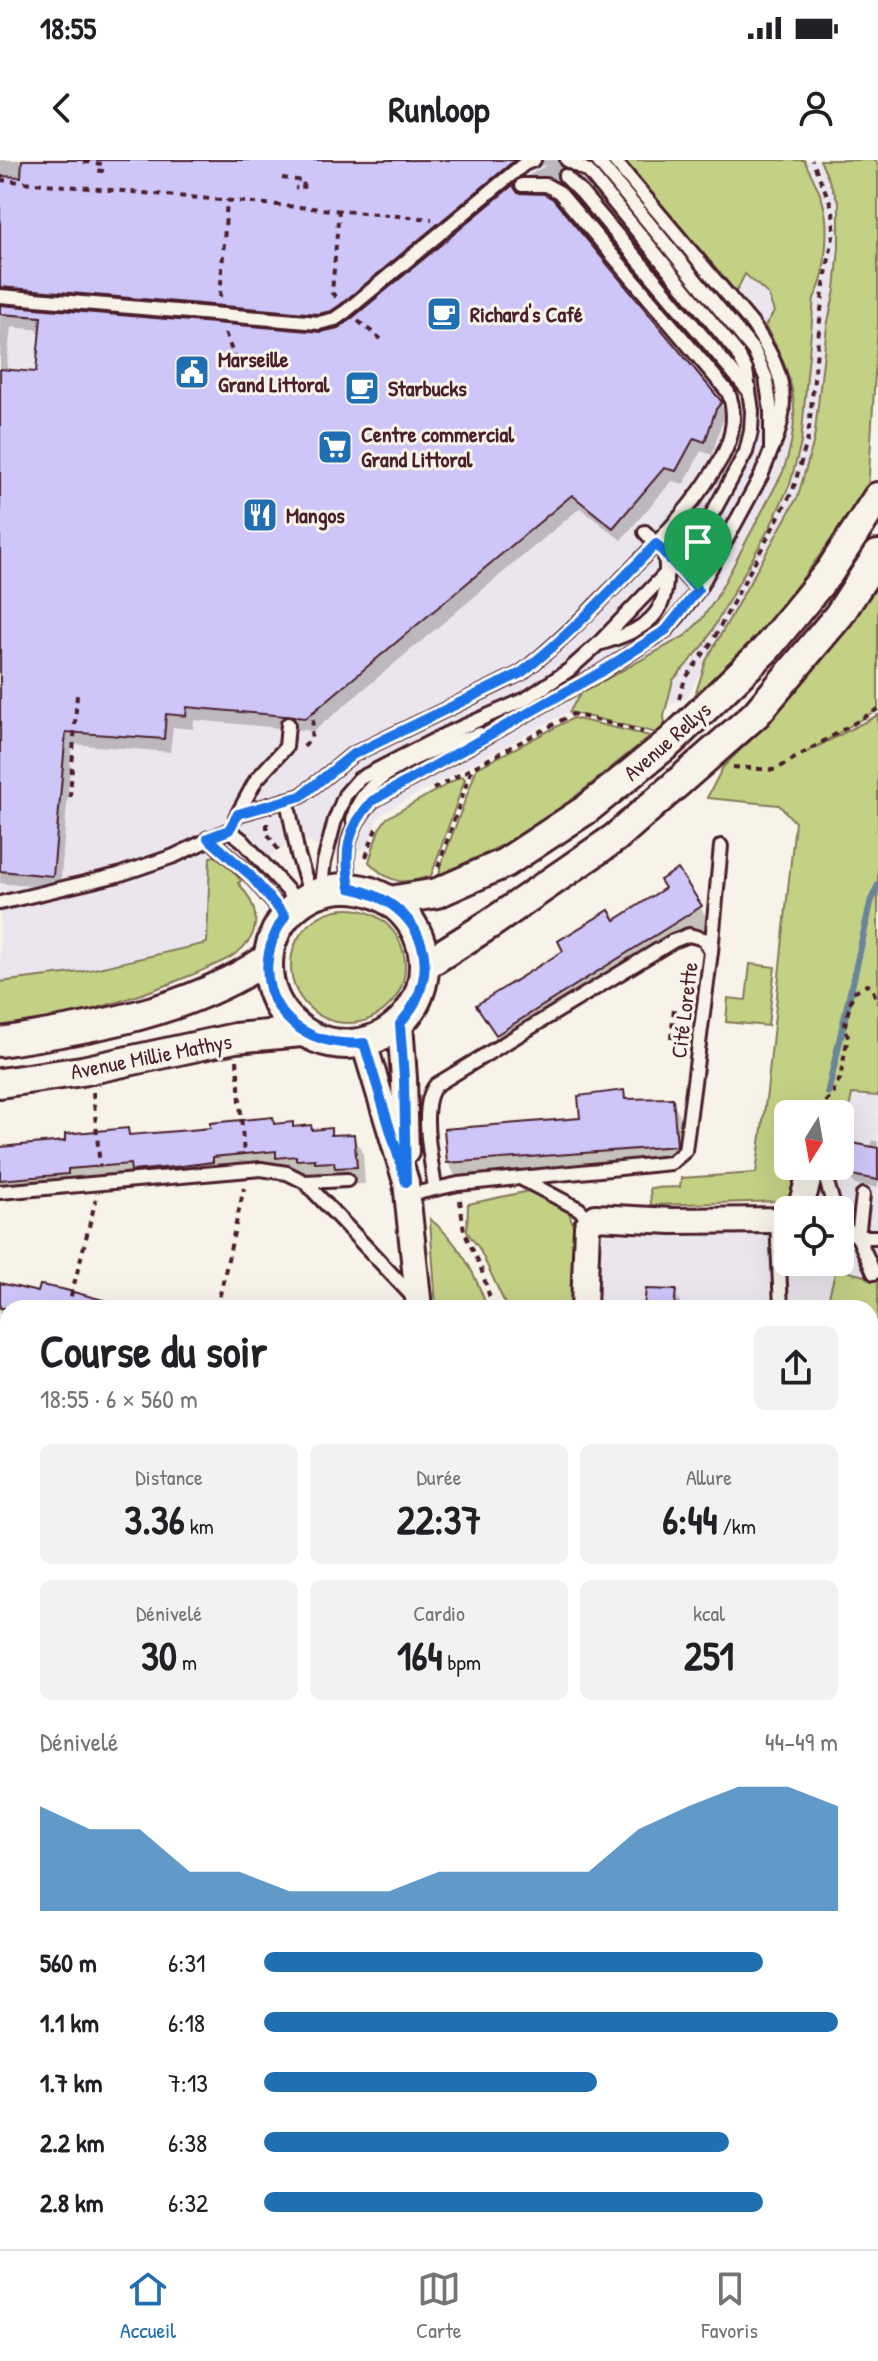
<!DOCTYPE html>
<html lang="fr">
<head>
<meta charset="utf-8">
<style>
	:root { --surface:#fff; --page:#f2f2f2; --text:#202124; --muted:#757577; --line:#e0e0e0; --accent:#1f6fb2 }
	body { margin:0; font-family:"Patrick Hand",sans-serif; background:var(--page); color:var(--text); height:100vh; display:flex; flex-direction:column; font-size:30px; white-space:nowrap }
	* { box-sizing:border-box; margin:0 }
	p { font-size:26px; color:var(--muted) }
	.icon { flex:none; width:44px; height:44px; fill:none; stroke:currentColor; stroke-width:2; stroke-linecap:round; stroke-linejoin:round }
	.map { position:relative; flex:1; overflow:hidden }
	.panel { position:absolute; left:0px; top:1140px; width:878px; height:950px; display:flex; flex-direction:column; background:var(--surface); border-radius:24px 24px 0 0; box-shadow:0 8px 32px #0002 }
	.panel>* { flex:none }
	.needle { width:52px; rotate:191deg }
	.controls { position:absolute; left:774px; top:940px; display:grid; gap:16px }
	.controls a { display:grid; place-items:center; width:80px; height:80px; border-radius:12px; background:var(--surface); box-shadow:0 8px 32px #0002; font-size:40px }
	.pin { position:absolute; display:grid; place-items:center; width:68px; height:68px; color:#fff; margin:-82px -34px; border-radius:50% 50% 50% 0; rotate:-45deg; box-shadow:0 0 8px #0007 }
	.pin .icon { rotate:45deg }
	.round { display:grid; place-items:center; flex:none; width:84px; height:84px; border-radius:12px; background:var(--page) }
	.overview { display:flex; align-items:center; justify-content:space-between; height:136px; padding:0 40px }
	h1 { font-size:44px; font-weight:700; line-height:60px }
	.stats { display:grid; grid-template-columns:repeat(3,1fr); gap:12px; height:136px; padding:8px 40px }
	.stats div { display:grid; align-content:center; border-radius:12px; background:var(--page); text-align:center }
	.stats b { font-size:40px; font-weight:700 }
	.stats small { font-size:22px; font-weight:400 }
	.stats p { font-size:22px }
	.chart { height:224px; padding:16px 40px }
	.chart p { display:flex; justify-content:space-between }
	.chart svg { width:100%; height:144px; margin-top:8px; fill:var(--accent); opacity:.7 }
	ul { padding:0 40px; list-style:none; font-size:26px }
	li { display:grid; grid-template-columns:128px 96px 1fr; align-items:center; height:60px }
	li i { height:20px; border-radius:10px; background:var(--accent) }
	.status { display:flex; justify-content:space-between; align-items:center; height:56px; padding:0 40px; background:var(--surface); direction:ltr }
	.status svg { height:22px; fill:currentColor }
	header { display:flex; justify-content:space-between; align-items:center; height:104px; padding:0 40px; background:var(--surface); font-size:36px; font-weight:700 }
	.tab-bar { display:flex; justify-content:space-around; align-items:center; height:112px; border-top:2px solid var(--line); background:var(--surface); font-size:22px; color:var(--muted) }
	.tab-bar a { display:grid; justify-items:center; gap:4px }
	.tab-bar .selected { color:var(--accent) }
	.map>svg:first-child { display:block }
</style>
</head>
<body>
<div class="status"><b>18:55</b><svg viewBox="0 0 49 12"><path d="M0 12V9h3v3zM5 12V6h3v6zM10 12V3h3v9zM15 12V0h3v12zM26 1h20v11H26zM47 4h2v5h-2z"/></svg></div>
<header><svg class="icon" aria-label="back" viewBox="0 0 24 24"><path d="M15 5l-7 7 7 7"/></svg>Runloop<svg class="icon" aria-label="person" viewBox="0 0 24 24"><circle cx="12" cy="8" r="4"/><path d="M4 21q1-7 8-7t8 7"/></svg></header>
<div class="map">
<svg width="878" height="2089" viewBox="0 0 878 2089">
	<rect width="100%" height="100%" fill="#f7f3e8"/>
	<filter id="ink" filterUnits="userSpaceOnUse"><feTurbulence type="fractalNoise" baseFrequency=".0125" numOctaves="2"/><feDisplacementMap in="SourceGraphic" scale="16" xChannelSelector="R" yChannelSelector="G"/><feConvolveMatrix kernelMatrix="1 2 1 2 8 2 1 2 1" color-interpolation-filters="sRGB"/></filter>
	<g filter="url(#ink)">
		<!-- built -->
		<g fill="#ebe6ed">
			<path d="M0,0H820L839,43V87L835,130L827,166L814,280L798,336L687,537L678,542L658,546L581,545L384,652L376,661L367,688L336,696L297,676L217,739L214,796L0,865Z"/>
			<path d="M852,934L878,936V1430L870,1429V1148H787L788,1102H840V1050H810L817,1019H835L838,1006H840Z"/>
			<path d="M696,1067H773L769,1148H594V1074L695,1076Z"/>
		</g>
		<!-- green -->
		<g fill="#c3d185" stroke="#867858" stroke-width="2">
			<path d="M624,0H804C824,40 830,51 825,96C824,113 822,124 814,138L801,283L790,324L771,365L704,485L673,520L664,556L665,565L657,573L569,552L581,533L685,476L701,460L715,440L783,312C803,255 796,218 765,166L774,152L768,134L745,114L736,132Z"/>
			<path d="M820,0H876L878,7V162L868,331L774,456L692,545L706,501L798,336L814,280L827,166L835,130L839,87V43Z"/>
			<path d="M878,425V549L807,592L878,555V936L852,934L844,976L840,975V954H788V1006H798L790,1035L780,1041L651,1045L650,1028L680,1027L681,1018L756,1013L767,932L795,662L779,645L707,638L723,607L771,560L852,463Z"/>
			<path d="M573,558L650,576L534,670L440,715V708L477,608Z"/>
			<path d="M462,616L465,619L431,716C403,725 390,724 369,702L379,669L387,658Z"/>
			<path d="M215,696L225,701L241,721L238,723C252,738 262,759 250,779C238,798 213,805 194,814C132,840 67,860 0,867V822L81,812L207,783L210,697Z"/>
			<circle cx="348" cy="806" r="57"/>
			<path d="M750,804L775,807L768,866L726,862L728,838L746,840Z"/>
			<path d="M529,1031L569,1051L577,1080L575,1148H507L479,1088L467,1072L468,1044Z"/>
			<path d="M430,1059C458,1081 476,1114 487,1148H436Z"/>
			<path d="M836,1109L878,1119V1200L870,1233V1148H826Z"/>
			<path d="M870,1429L878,1430V1825L870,1822Z"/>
			<path d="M8,1503V1607L6,1609L0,1596V1506Z"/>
		</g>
		<!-- shadow -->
		<g fill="#0003" fill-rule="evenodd">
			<path d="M0,0H603L596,13L570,5L564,14L568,22L564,28L538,26L533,29L526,17L547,5L528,9L339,164L327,167L9,140L0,144Z"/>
			<path d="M0,147L720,244L728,257L722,262L712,295L701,291L684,324L672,321L621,380L580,348L314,571L194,560L193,569L173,567L170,592L72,584L60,729L0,723ZM11,167L42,170L38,214L6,212Z"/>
			<path d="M700,747L711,765L508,892L490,864L614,762Z"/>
			<path d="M623,932L628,941L671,940L679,954L684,1000L456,1017L448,1003L582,960Z"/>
			<path d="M272,959L276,965L292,964L295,969L313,972L330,970L333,977L353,976L363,993L365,1024L346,1025L308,1017L306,1012L222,1014V1019L185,1023L142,1027L139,1021L0,1038V989L67,983L127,970L130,976L212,970Z"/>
			<path d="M872,980L878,982V1028L854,1024L848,1014L869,988Z"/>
			<path d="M0,1125L40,1134L102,1142L106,1148H8V1173L0,1171Z"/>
			<path d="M674,1132L680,1142V1148H646Z"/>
			<path d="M8,1389V1455L0,1441V1392Z"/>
			<path d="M8,1668V1754L0,1740V1672Z"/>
			<path d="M8,1993V2049L0,2053V1995Z"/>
			<path d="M493,2082H598L607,2089H501Z"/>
			<path d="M694,2082H713L710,2089Z"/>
		</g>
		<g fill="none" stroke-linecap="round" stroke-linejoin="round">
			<!-- stream -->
			<path stroke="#6b8499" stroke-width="7" d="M828,932L871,741L878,726"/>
		</g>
		<!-- building -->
		<g fill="#cec6f9" stroke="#4a1f2b" stroke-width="2">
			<path d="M22,0H515L340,145L331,151L318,154L0,127V16L21,17Z"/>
			<path d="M513,25L518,33L544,34L553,39L722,242L716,249L705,282L694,278L676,311L664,308L613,368L572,335L306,558L187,547L186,556L166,554L164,579L66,572L53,716L0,711V209L36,212L41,157L0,154V145L321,172L338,168L351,159Z"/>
			<path d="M678,709L702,746L496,875L476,845L563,791L558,781L609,750L615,760L665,728L660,720Z"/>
			<path d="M624,930L625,939L673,938L677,986L447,1003L444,969L580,958L578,936Z"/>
			<path d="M273,957L274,964L293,962V967L311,965L312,970L331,968V975L354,974L357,1007L335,1008L334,1002L315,1003V999L296,1000V996L276,998V991L213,997V1002L174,1007L131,1011L130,1004L68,1009V1014L0,1020V987L65,981V974L128,968L129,975L190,970L210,968V963Z"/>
			<path d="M853,983L878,988V1020L846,1014Z"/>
			<path d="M0,1123L38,1132L40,1125L62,1129L107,1141L106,1148H0Z"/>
			<path d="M646,1129L676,1130L674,1148H644Z"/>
		</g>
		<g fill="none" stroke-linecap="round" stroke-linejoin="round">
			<defs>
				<g id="service">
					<path d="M614,0L753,165C780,205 793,238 774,284"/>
					<path d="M565,16L581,32L747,229"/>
					<path d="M0,136L319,163L335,159L345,152L496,27L524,4L534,0"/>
					<path d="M645,372L698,430"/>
					<path d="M602,483C655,466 671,451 665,394"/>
					<path d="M287,640L298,695L311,736"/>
					<path d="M238,654L301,636L352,595L521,513C557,485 588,453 620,421C657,383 696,344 722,297C733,277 737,253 728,232L559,32L546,25H522"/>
					<path d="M236,657L256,620L286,587L288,564"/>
					<path d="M353,660C361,611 438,588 480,574"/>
					<path d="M208,678L249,714L285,756"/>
					<path d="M350,728C343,692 347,669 372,641L601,512L666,470L679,455L698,430L724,384L761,316L771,291V251L766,218L754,191L597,0"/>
					<path d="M320,732L324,702L335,660L345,635L359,619L444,575L526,539L569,510L598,484L698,380L746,292L751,271L752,251L746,210L737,193L588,11L567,0"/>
					<path d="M0,743L118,715L174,696L229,670L242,680L299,743"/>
					<path d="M711,792L721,686"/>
					<path d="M826,1006V1019L835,1050"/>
					<path d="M522,1019L579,1049L591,1061"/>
					<path d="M305,1022L347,1020"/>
					<path d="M0,1032L261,1009L287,1013L305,1022L415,1139"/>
					<path d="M408,1035L458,1024L671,1003L685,991L711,792L704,779L689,775L673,781L436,925C418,946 432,1001 435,1029"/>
					<path d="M863,1035L858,1077L874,1113"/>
					<path d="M777,1060L781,1148"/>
					<path d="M840,1065L858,1077H878"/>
					<path d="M0,1173L8,1174"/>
					<path d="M0,1369L8,1365"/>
					<path d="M870,1452L878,1453"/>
					<path d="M458,2082L460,2089"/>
					<path d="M751,2082L756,2089"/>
				</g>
				<g id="minor">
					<path d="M400,864L404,918L406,992"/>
					<path d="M364,883L406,1022L419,1148"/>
					<path d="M796,1050L801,1046L812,1006"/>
					<path d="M584,1148L587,1066L596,1057L672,1061L777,1060L788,1055"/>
					<path d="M0,1317L8,1313"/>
					<path d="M0,1459L8,1455"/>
					<path d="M0,1848L8,1864"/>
					<path d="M0,2045L8,2043"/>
					<path d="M290,2089L291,2082"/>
					<path d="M307,2089L308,2082"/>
					<path d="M399,2089L403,2082"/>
				</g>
				<g id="tertiary">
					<circle cx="346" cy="806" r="78"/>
					<path d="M390,741L437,733L505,703L587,649L671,581L766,489L830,411L878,337"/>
					<path d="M425,805L490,764L615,678L756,554L839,455L878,395"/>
					<path d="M0,882C92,868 189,852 267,799"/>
					<path d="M0,923L82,911L235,878L302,872"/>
				</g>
				<g id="secondary">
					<path d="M870,2039L878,2031"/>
					<path d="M870,2076L878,2068"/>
					<path d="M822,2089L829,2082"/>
				</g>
			</defs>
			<!-- service casing -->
			<use href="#service" stroke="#4a1f2b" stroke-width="18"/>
			<!-- minor casing -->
			<use href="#minor" stroke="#4a1f2b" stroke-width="30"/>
			<!-- tertiary casing -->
			<use href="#tertiary" stroke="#4a1f2b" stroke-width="34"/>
			<!-- secondary casing -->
			<use href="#secondary" stroke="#4a1f2b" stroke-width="38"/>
			<!-- path -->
			<g stroke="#4a1f2b" stroke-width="4" stroke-dasharray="6 6" stroke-linecap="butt">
				<path d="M84,2L103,4L102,11L94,10"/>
				<path d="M282,18L304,21L303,29L295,28"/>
				<path d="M0,20L432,59"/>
				<path d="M220,137L227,40"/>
				<path d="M336,137L332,133L339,49"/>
				<path d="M358,161L381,179"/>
				<path d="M225,173L236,201"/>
				<path d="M679,539L685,519L712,482L793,330L808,278L823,131L834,71L833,49L812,0"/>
				<path d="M304,587L311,578L314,551"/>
				<path d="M733,607L775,610L878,549"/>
				<path d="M433,629L472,608"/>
				<path d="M70,637L77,535"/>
				<path d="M267,663V673L279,691"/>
				<path d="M366,697L377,665"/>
				<path d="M438,707L472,608L573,554L643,572"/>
				<path d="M671,879L674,848"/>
				<path d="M237,900L244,995"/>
				<path d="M93,932L100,1007"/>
				<path d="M824,954L827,940L834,936V927L840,919L848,876L844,869L853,832L867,825L871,826L878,843"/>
				<path d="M460,1040L464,1072L480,1105L493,1148"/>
				<path d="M68,1148L96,1039"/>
				<path d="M217,1148L244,1028"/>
				<path d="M0,1273L8,1276"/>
				<path d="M873,1369L878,1368"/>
				<path d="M870,1484L878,1486"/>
				<path d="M0,1494L8,1490"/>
				<path d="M870,1583L878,1607"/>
				<path d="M0,1626L8,1622"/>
				<path d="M0,1658L8,1654"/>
				<path d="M0,1664L8,1660"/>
				<path d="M2,1884L8,1897"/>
				<path d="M0,1947L8,1944"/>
				<path d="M79,2082L81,2089"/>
			</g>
			<!-- service -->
			<use href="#service" stroke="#f7f3e8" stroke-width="12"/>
			<!-- minor -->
			<use href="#minor" stroke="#f7f3e8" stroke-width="24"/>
			<!-- tertiary -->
			<use href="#tertiary" stroke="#f7f3e8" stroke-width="28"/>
			<!-- secondary -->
			<use href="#secondary" stroke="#f7f3e8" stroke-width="32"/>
		</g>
	</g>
	<g fill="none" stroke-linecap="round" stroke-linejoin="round" filter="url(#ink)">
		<defs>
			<path id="route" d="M656,384L698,430L666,470L601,512L372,641C347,669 344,692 350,728C421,741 449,809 400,864L404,918L406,1022L364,883C286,890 240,823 285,756L249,714L208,678L229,670L238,654L301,636L352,595L521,513C570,475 612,429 656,384Z"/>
		</defs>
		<!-- route casing -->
		<use href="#route" stroke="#fff" stroke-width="16"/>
		<!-- route -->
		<use href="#route" stroke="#1a73e8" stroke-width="10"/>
	</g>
	<!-- icons -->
	<defs>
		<symbol id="cafe-square" viewBox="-11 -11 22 22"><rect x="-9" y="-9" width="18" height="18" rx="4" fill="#1f6fb2" stroke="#f7f3e8"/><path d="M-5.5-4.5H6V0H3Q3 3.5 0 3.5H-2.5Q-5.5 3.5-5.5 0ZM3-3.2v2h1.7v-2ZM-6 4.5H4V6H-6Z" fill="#fff"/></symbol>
		<symbol id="civic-square" viewBox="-11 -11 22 22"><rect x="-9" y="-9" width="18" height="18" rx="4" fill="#1f6fb2" stroke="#f7f3e8"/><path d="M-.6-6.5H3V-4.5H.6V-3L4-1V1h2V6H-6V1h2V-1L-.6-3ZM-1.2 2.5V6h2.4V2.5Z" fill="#fff"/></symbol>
		<symbol id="supermarket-square" viewBox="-11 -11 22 22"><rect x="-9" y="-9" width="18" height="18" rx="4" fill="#1f6fb2" stroke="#f7f3e8"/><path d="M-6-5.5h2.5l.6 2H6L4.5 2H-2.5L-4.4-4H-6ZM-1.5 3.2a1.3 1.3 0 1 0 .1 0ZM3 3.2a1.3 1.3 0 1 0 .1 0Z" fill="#fff"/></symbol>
		<symbol id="restaurant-square" viewBox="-11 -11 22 22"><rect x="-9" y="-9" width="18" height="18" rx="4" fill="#1f6fb2" stroke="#f7f3e8"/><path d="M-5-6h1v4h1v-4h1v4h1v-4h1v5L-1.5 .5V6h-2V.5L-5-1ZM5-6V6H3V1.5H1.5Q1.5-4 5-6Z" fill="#fff"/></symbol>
	</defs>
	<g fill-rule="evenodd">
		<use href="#cafe-square" x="424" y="134" width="40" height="40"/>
		<use href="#civic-square" x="172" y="192" width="40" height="40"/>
		<use href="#cafe-square" x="342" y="208" width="40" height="40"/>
		<use href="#supermarket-square" x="315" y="267" width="40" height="40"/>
		<use href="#restaurant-square" x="240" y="335" width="40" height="40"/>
	</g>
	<g text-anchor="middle" stroke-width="6" stroke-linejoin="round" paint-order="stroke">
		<!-- poi labels -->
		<g font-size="22" font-weight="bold" fill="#4a1f2b" stroke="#f7f3e8" text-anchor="start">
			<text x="470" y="162">Richard's Café</text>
			<text x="218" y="207">Marseille<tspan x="218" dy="25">Grand Littoral</tspan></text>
			<text x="388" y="236">Starbucks</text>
			<text x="361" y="282">Centre commercial<tspan x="361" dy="25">Grand Littoral</tspan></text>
			<text x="286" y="363">Mangos</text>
		</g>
		<!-- street labels -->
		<g font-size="22" fill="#4a1f2b" stroke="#f7f3e8">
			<text transform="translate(667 581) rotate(-41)" y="8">Avenue Rellys</text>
			<text transform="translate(684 850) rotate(-83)" y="8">Cité Lorette</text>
			<text transform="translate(151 896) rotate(-11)" y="8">Avenue Millie Mathys</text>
		</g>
	</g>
</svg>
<div class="controls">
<a><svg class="needle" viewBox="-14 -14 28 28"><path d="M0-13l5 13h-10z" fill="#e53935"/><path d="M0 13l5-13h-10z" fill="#757577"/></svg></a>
<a><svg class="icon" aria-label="locate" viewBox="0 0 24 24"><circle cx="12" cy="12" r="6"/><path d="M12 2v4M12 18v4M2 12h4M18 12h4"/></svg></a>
</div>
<div class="pin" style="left:698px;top:430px;background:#1e9e55"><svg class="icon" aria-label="arrive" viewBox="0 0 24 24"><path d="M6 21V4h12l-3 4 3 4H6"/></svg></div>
<section class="panel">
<div class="overview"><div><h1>Course du soir</h1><p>18:55 · 6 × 560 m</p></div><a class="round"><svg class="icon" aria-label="share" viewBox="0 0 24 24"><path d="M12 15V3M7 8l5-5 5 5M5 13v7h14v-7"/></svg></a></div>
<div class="stats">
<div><p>Distance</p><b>3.36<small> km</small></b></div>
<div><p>Durée</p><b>22:37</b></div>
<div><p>Allure</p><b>6:44<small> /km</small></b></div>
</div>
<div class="stats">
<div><p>Dénivelé</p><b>30<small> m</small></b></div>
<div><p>Cardio</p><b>164<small> bpm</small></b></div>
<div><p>kcal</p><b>251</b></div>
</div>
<div class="chart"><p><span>Dénivelé</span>44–49 m</p>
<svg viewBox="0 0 160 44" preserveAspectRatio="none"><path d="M0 44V12L10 19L20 19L30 32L40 32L50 38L60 38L70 38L80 32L90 32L100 32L110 32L120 19L130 12L140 6L150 6L160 12V44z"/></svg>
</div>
<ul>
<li><b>560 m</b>6:31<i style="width:87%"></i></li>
<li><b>1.1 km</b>6:18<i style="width:100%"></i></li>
<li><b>1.7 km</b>7:13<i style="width:58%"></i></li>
<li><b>2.2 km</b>6:38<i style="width:81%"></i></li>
<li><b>2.8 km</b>6:32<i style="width:87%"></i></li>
</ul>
</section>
</div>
<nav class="tab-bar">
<a class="selected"><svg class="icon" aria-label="home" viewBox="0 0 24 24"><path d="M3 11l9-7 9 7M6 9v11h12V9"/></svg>Accueil</a>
<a><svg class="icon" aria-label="map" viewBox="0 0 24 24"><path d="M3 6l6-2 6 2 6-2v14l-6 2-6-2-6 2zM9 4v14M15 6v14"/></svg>Carte</a>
<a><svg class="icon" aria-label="saved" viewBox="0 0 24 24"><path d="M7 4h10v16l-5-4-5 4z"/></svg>Favoris</a>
</nav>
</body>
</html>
